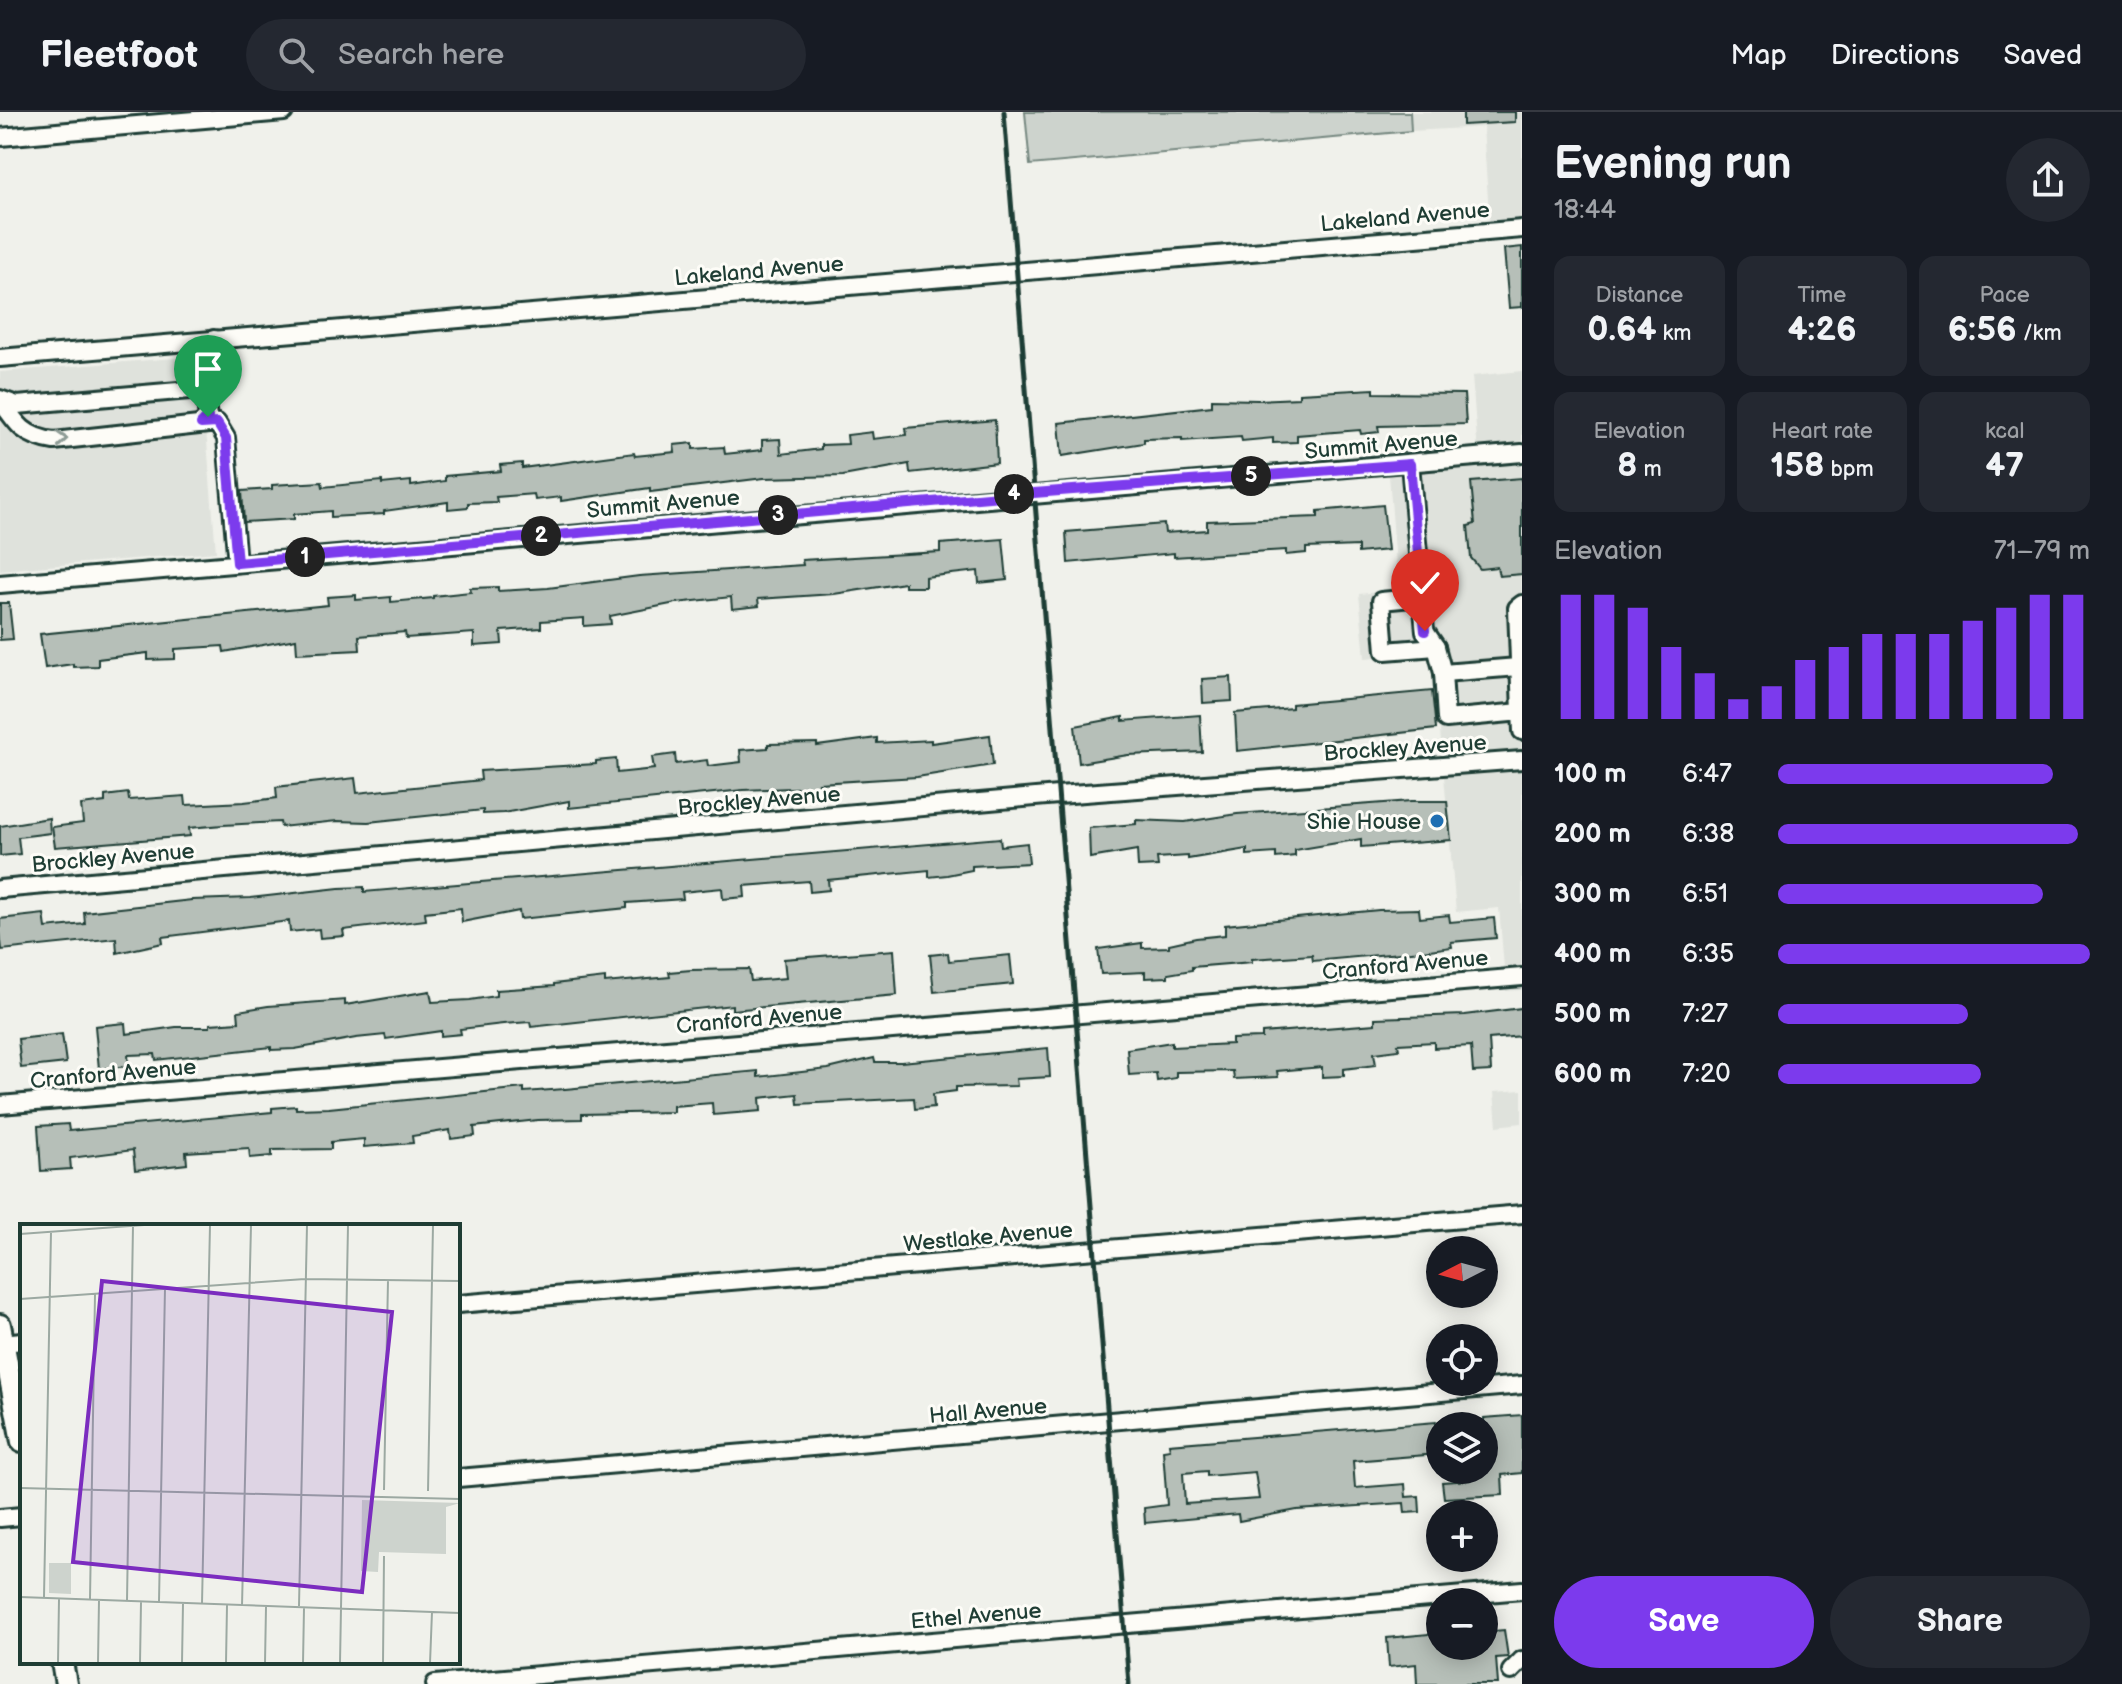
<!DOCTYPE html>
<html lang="en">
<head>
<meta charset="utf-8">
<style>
	:root { --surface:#171b24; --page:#242831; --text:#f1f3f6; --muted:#9ea1a6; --line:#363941; --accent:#7c3aed }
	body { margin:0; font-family:"Balsamiq Sans",sans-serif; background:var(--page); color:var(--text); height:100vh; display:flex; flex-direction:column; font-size:30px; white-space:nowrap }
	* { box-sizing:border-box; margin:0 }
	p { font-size:26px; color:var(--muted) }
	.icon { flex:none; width:44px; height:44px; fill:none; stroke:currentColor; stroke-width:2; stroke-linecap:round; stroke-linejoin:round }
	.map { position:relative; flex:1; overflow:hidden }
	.side { display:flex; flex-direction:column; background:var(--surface); width:600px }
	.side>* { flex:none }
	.needle { width:52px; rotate:264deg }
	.controls { position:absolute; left:1426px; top:1124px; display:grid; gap:16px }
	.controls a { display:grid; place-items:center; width:72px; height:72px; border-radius:50%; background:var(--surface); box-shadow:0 4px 20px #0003; font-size:40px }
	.pin { position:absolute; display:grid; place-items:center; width:68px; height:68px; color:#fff; margin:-82px -34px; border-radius:50% 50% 50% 0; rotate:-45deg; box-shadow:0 0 8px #0007 }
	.pin .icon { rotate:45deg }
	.km { position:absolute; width:40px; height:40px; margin:-20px; border-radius:50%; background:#222; color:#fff; font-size:22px; line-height:40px; text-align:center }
	.round { display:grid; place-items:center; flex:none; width:84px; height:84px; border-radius:42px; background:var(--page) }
	.headline { display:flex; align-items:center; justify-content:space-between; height:136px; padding:0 32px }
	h1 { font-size:44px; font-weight:800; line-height:60px }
	.stats { display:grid; grid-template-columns:repeat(3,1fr); gap:12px; height:136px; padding:8px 32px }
	.stats div { display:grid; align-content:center; border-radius:16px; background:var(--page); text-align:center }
	.stats b { font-size:34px; font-weight:800 }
	.stats small { font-size:22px; font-weight:400 }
	.stats p { font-size:22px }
	.chart { height:224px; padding:16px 32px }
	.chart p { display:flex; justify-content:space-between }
	.chart svg { width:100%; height:144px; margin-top:8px; stroke:var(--accent); stroke-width:6 }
	.action { display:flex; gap:16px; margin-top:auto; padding:16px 32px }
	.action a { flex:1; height:92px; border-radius:48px; background:var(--accent); color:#fff; font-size:32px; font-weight:800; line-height:92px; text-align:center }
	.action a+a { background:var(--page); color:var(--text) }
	ul { padding:0 32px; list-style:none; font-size:26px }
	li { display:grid; grid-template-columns:128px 96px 1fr; align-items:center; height:60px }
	li i { height:20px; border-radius:10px; background:var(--accent) }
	header { display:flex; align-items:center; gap:48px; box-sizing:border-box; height:112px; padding:0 40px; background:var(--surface); border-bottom:2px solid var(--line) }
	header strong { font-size:38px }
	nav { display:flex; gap:44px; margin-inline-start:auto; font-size:28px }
	.search { width:560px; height:72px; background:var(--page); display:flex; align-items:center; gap:20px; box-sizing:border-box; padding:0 28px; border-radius:44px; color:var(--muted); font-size:30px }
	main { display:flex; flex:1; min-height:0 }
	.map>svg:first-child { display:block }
</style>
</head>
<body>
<header>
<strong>Fleetfoot</strong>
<div class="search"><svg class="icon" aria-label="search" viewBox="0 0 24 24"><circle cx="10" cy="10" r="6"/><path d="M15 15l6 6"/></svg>Search here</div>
<nav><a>Map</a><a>Directions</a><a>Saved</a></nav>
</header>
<main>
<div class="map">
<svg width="1522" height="1572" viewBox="0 0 1522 1572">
	<rect width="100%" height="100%" fill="#f0f1eb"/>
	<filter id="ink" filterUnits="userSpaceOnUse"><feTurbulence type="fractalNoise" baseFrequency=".0125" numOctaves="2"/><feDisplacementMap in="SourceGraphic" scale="16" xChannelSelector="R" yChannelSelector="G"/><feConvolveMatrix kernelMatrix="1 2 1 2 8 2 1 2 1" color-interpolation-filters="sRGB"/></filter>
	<g filter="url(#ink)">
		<!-- built -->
		<g fill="#dfe2dc">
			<path d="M1410,0H1522V128L1491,130L1483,15L1411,19Z"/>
			<path d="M200,244L216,440L0,458V260Z"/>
			<path d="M1522,259V878L1506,879L1499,796L1456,800L1433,540L1365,546L1359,482L1398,478L1388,350L1478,342L1472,264Z"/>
			<path d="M1522,978V1011L1497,1014L1494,980Z"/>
		</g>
		<!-- green -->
		<path fill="#cdd3cd" stroke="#768880" stroke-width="2" d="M1025,0H1410L1411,19L1030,53Z"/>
		<!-- building -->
		<g fill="#b6bfb8" stroke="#1f3d34" stroke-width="2" fill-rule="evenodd">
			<path d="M1463,0H1515V10L1463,13Z"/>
			<path d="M1522,135V195L1509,196L1504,137Z"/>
			<path d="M1374,277V281L1464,282L1466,312L1378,314L1379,320L1361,322L1360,318L1297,323V330L1273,331V326L1242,329L1241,325L1182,329V326L1144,327V331L1062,344L1059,311L1212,294V287L1258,288L1299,286V281Z"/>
			<path d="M995,308L997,351L910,361L909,352L843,364L764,366L650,380V376L561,389V385L535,388L534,382L496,385L497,390L468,391V395L448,397V390L384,399V402L331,405V399L294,402V407L244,410L242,379L272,377V373L322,370L323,375L382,369V372L411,369V374L445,369V364L501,359L500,353L522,351V356L634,341L635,344L675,340L674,333L693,331V337L724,335L725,342L762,338V328L780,327L781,342L821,337V333L848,332L847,323L872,320L873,327L907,323L906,316Z"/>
			<path d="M1522,366V462L1499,464L1497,455L1480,457L1471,446L1468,414L1475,412L1471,370Z"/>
			<path d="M1383,393L1388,438L1358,441V434L1306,436V441L1286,443V438L1174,445V441L1068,451L1066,420L1164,412L1165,421L1207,418V409L1318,405V399Z"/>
			<path d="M1003,427L1007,468L979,471L978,459L925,465V475H905V471L834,482L758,487L759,494L732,497L731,485L676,491L610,504L611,512L584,514V506L541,509V516L501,519L502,532L474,534V521L406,526L405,520L359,524L360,538L297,541L296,527L224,540L223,534L175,537V547L148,548V541L98,547V554L73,555V552L45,556L40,522L328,493L327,485L356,483V488L391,485V490L433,486V484L471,480L470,476L498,475V479L548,476L639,464L803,453L802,448L940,440V432Z"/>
			<path d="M0,491H9L13,527L0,528Z"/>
			<path d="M1231,565L1232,589L1203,591L1202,567Z"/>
			<path d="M1432,579L1436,617L1237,639L1235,601L1292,596V592Z"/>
			<path d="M1200,603L1202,640L1128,643L1079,651L1075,614L1123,605V609Z"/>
			<path d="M990,623L993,653L917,665L819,671L820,675L743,678L569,696V689L503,701L483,702V698L368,710L337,709L281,715L280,710L223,713L189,716L190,724L55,735L52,715L83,711L81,693L105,690V684L128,681L129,688L185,684L186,693L244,690L277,686L276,675L355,666L357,681L481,668L480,659L596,652V649L616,647L617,661L654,657L652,645L675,642L676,652L707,648L708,654L741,650L740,638L768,636V632L817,631V634L877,626V631L931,628V631Z"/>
			<path d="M1411,689H1447L1451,728L1361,735V727L1295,738V744L1276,746V741L1247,743V737L1188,747V744L1157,746L1158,754L1138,755L1137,738L1090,746L1089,716L1136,712V708L1185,710L1237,702Z"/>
			<path d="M49,706L50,721L18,725L20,742L0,744V714Z"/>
			<path d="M1000,726L1001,734L1027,731L1029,751L972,754V758L947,763L929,765V758L828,768L829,778L810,780L809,769L744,774L745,785L723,787L722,776L682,780L683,787L627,791V796L520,807L519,799L462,810L461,796L425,800L426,808L343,818L344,824L320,826L319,817L290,820L289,809L162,825L163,831L117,841L116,826L2,838L0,820V807L44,802L46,816L85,812L84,800L192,788L250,786L339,776L364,775V780Z"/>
			<path d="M1419,797L1420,806L1449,803L1450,810L1494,806L1496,826L1451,830L1452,835L1422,839L1313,849L1312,843L1252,847V850L1192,855V858L1168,862V865L1145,866V860L1101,862L1098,837L1142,831V836L1169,835V832L1196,826L1225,823V813L1379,798Z"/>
			<path d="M894,838L897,883L732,898V893L531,915L530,910L503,912L460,917L461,922L441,924V919L386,927L385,923L356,926L295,937L271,938V935L156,948L155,942L128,943L129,954L99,957L95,914L125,911L126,922L176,915H210V912L239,910L238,899L268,894L345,888V893L430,879L432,890L470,888L496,884V878L554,874V872L605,866V871L670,865L669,860L691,858L749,857L751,869L786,866L784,847Z"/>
			<path d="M948,841L949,849L1010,843L1013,872L934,880L930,843Z"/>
			<path d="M1522,896V924L1489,927L1491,959L1473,960L1471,934L1434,936V930L1398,932L1399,938L1374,941L1376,953L1344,957V964L1322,965V955L1277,959L1278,965L1234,967L1233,959L1176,960V966L1157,969L1156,961L1129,963L1127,937L1172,930V935L1232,932V927L1262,926V921L1375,912V906L1465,903Z"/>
			<path d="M62,922L66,951L21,956L18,927Z"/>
			<path d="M1048,936L1050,965L1016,967L1017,974L956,975V979L933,982L934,995L915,997L914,986L798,992L797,982L760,986L761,999L713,1003L712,991L673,994V1000L582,1002V1007L538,1008L474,1015L475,1024L451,1027L450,1018L412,1024L413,1031L364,1035V1027L331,1030V1037L272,1038V1044L250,1046L249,1036L186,1040L187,1052L135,1058L133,1038L70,1046L71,1057L41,1059L38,1014L68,1012L69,1019L272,1000V996L296,994V997L329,996L524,976V980L565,977L758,959V965L828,957L874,946L875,950H901Z"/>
			<path d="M1522,1303V1361L1502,1363L1503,1383L1444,1386L1442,1370L1470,1368L1469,1358H1484V1306Z"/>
			<path d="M1436,1310L1438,1342L1353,1349L1355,1376L1405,1372L1406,1385L1419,1384L1420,1400L1405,1401L1404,1391L1297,1398L1239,1409L1238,1402L1145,1411L1144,1396L1167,1393L1163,1338L1170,1337L1169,1332ZM1207,1359V1364L1255,1360L1259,1387L1185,1392L1183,1361Z"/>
			<path d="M1504,1518L1508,1545L1496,1546L1498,1572H1417L1416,1552L1389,1555L1387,1526L1439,1521L1440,1534H1484V1520Z"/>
		</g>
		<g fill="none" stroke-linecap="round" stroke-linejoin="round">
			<defs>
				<g id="minor">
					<path d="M0,25L284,0"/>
					<path d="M0,246L1522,117"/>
					<path d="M0,287L17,293L213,276L216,264L214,227"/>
					<path d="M1,289C17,313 25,325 54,329L217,311L226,326L237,451"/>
					<path d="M201,312L208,305L204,278"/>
					<path d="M1410,352L1425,519L1436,535L1443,561L1518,555"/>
					<path d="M0,472L1522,341"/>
					<path d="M1422,485L1381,489L1385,539L1436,535"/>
					<path d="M1443,561L1446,607L1521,600L1517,496L1522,492"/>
					<path d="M1521,600L1522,619"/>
					<path d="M0,777L1058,683L1522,648"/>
					<path d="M0,993L1522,865"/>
					<path d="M458,1192L1522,1102"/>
					<path d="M3,1231L22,1229"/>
					<path d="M458,1366L1522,1273"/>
					<path d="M0,1406L22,1404"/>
					<path d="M1511,1559L1522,1548"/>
					<path d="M435,1572L1522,1478"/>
				</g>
				<g id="major">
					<path d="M0,1213L22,1330"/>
					<path d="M62,1550L66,1572"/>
				</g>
			</defs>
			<!-- minor casing -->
			<use href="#minor" stroke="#1f3d34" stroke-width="22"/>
			<!-- major casing -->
			<use href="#major" stroke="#1f3d34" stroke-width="26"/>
			<!-- minor -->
			<use href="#minor" stroke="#fdfcf7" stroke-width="16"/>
			<!-- major -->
			<use href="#major" stroke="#fdfcf7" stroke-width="20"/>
			<!-- rail -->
			<path stroke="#1f3d34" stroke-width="5" d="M1004,0L1129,1572"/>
		</g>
		<!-- one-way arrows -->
		<defs><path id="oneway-chevron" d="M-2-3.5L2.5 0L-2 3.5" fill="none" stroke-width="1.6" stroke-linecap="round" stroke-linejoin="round" transform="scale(2)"/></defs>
		<use stroke="#8e9c96" href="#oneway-chevron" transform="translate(62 327) rotate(-4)"/>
	</g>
	<g fill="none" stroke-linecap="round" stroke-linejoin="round" filter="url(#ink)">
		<defs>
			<path id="route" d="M208,305L201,312L217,311L226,326L237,451L1034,381L1410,352L1425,519"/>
		</defs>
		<!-- route casing -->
		<use href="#route" stroke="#fff" stroke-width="16"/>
		<!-- route -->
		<use href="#route" stroke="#7c3aed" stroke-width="10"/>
	</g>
	<!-- markers -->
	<circle fill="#1f6fb2" stroke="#fdfcf7" stroke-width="3" cx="1437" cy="709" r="8"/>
	<g text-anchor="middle" stroke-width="6" stroke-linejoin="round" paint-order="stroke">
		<!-- street labels -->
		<g font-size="22" fill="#1f3d34" stroke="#fdfcf7">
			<text transform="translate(1405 104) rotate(-5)" y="8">Lakeland Avenue</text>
			<text transform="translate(759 158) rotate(-5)" y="8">Lakeland Avenue</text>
			<text transform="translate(1381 332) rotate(-5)" y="8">Summit Avenue</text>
			<text transform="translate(663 391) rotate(-5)" y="8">Summit Avenue</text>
			<text transform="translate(1405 635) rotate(-4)" y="8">Brockley Avenue</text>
			<text transform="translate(759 688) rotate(-5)" y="8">Brockley Avenue</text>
			<text transform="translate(113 745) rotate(-5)" y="8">Brockley Avenue</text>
			<text transform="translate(1405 852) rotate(-5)" y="8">Cranford Avenue</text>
			<text transform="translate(759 906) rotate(-5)" y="8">Cranford Avenue</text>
			<text transform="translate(113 961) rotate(-5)" y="8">Cranford Avenue</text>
			<text transform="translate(988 1124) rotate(-5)" y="8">Westlake Avenue</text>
			<text transform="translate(988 1298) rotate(-5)" y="8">Hall Avenue</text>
			<text transform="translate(976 1503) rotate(-5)" y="8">Ethel Avenue</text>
		</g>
		<!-- poi labels -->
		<g font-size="22" fill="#1f3d34" stroke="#fdfcf7" text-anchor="end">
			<text x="1421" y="717">Shie House</text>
		</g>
	</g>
	<!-- overview -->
	<g transform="translate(20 1112)">
		<rect width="440" height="440" fill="#f0f1eb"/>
		<path d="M342,276L440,279L426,283V330L359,328L358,348L341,347ZM29,339H51V370L29,369Z" fill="#cdd3cd"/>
		<path fill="none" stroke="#9ca9a2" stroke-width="2" d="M0,10L124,1M0,75L285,55L440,57M0,264L440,275M364,266L368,56M408,267L413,1M0,373L440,389M24,373L31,8M70,375L75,70M107,377L113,1M139,378L145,64M182,380L190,1M222,382L231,1M279,382L287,1M38,439L39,375M78,439L79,376M120,439L121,378M162,439L163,379M206,439L207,381M245,439L246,383M283,439L284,384M320,439L328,1M363,439L364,332M410,439L412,388"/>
		<path fill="#7b2cbf" fill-opacity="0.15" stroke="#7b2cbf" stroke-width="4" d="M82,57L372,88L342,368L53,338Z"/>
		<rect width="440" height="440" fill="none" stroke="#1f3d34" stroke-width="4"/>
	</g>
</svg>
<div class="controls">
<a><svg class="needle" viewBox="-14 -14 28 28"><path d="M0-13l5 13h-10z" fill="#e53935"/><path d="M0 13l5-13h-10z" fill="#9ea1a6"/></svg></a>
<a><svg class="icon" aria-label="locate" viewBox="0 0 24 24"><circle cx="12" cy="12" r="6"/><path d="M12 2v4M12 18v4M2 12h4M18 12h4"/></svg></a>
<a><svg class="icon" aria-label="layers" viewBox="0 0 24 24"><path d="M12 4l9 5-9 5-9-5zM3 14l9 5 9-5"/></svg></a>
<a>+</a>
<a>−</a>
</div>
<div class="pin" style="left:208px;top:305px;background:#1e9e55"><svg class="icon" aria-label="arrive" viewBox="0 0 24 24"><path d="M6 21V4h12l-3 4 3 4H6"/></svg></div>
<div class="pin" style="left:1425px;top:519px;background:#d93025"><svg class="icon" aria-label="check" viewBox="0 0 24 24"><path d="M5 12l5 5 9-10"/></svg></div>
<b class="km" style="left:305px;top:445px">1</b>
<b class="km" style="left:541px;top:424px">2</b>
<b class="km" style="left:778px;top:403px">3</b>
<b class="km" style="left:1014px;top:382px">4</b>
<b class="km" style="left:1251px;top:364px">5</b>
</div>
<section class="side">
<div class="headline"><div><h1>Evening run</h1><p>18:44</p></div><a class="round"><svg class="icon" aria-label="share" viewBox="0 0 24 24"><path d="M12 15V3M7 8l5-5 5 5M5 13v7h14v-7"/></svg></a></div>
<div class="stats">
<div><p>Distance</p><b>0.64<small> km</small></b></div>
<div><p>Time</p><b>4:26</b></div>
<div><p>Pace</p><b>6:56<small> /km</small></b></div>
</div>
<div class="stats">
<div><p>Elevation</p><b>8<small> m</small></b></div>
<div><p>Heart rate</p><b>158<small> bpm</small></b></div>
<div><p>kcal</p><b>47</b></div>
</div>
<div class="chart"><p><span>Elevation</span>71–79 m</p>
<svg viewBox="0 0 160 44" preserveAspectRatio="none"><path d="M5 44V6M15 44V6M25 44V10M35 44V22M45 44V30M55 44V38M65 44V34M75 44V26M85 44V22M95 44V18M105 44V18M115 44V18M125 44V14M135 44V10M145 44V6M155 44V6"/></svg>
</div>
<ul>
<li><b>100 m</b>6:47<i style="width:88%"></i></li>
<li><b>200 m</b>6:38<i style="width:96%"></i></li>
<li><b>300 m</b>6:51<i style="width:85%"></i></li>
<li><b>400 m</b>6:35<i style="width:100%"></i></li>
<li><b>500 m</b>7:27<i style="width:61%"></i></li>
<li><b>600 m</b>7:20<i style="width:65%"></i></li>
</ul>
<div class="action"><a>Save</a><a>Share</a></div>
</section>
</main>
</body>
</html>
